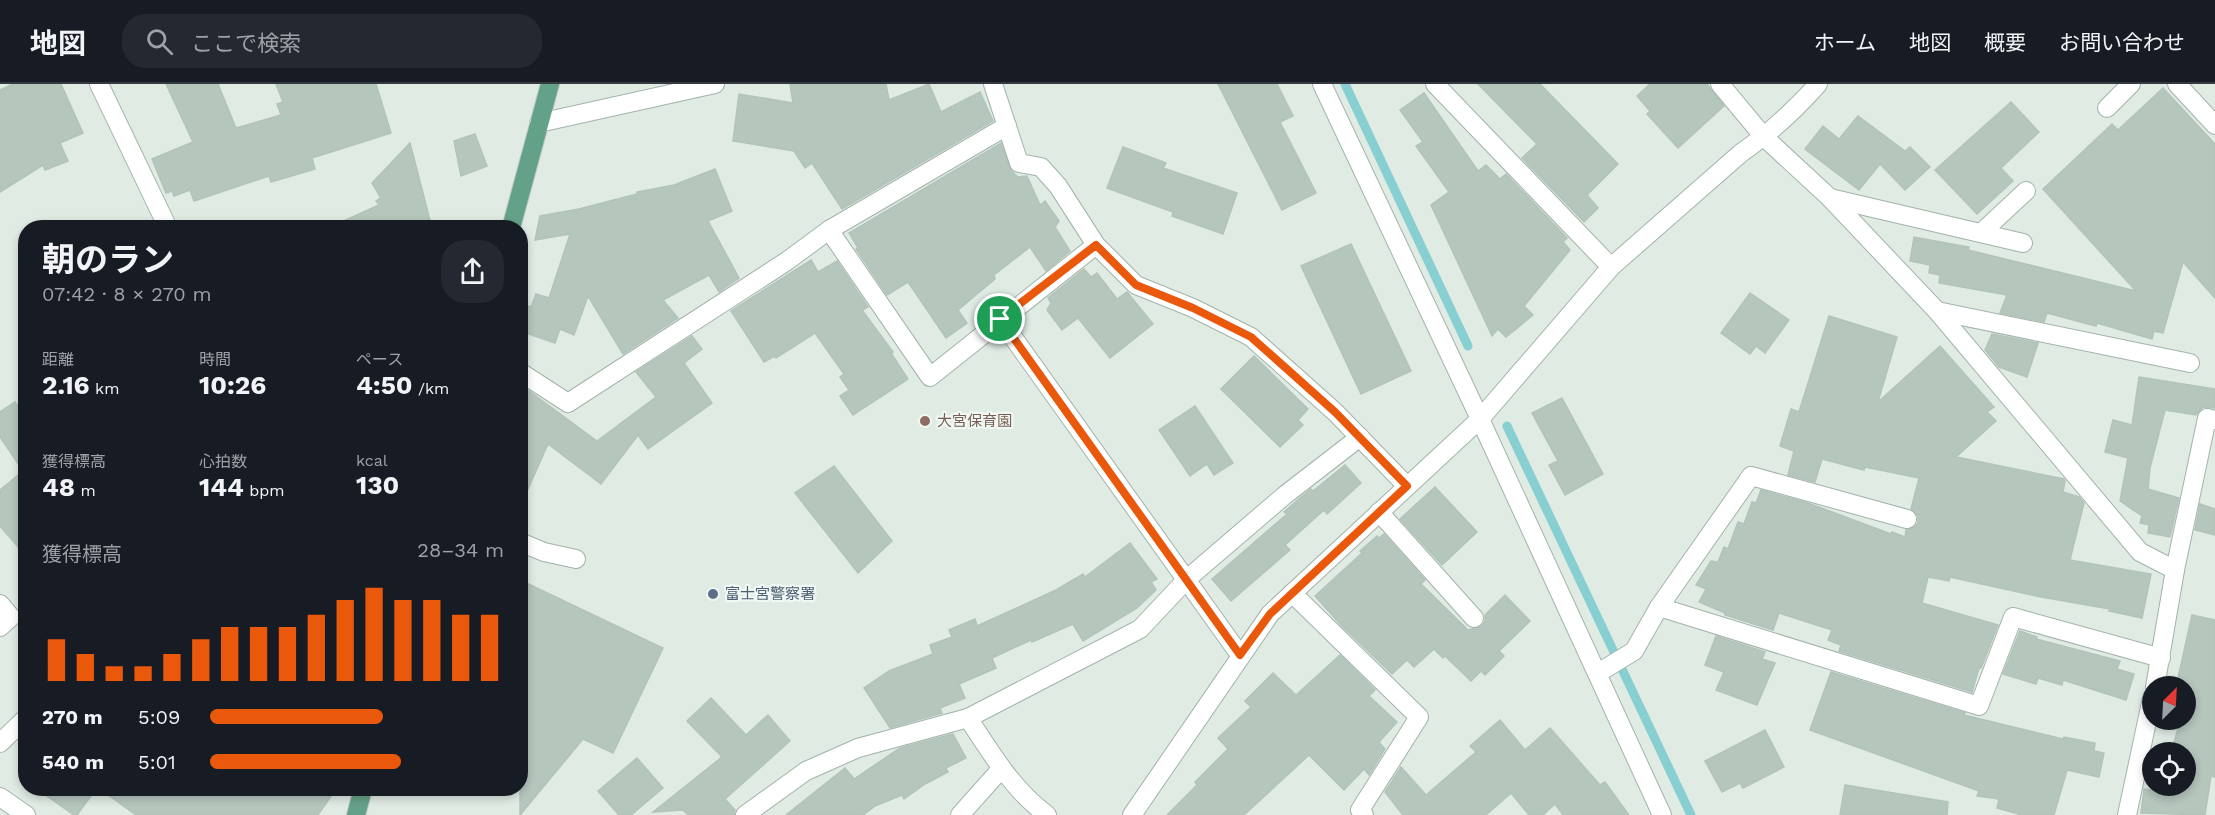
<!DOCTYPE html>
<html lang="ja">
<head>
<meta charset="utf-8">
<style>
	:root { --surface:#171b24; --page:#242831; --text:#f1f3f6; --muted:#9ea1a6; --line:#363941; --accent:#ea580c }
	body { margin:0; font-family:"Work Sans","Noto Sans JP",sans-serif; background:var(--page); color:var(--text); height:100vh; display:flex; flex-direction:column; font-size:22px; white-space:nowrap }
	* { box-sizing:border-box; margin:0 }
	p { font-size:20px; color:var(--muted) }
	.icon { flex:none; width:33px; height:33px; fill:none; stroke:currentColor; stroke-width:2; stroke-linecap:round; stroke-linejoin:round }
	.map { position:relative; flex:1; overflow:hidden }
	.panel { position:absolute; left:18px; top:136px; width:510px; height:576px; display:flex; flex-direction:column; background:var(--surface); border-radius:24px; box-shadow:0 3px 9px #0003 }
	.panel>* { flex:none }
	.needle { width:39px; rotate:24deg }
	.tools { position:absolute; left:2142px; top:592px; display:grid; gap:12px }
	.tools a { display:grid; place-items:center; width:54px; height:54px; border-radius:50%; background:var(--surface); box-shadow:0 3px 9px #0003; font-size:30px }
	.pin { position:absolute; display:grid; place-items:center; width:51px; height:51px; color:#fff; margin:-26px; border:3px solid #fff; border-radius:50%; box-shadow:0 2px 6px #0007 }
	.round { display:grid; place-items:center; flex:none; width:63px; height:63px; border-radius:24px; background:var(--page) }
	.headline { display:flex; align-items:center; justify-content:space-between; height:102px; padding:0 24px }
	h1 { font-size:33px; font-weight:700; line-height:45px }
	.stats { display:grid; grid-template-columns:repeat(3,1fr); gap:9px; height:102px; padding:6px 24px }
	.stats div { display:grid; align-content:center }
	.stats b { font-size:26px; font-weight:700 }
	.stats small { font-size:16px; font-weight:400 }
	.stats p { font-size:16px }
	.chart { height:168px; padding:12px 24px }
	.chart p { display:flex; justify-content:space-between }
	.chart svg { width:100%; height:108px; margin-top:6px; stroke:var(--accent); stroke-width:6 }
	ul { padding:0 24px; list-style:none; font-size:20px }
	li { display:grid; grid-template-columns:96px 72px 1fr; align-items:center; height:45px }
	li i { height:15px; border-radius:8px; background:var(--accent) }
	header { display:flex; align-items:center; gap:36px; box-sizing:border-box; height:84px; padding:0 30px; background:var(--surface); border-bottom:2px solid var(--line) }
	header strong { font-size:28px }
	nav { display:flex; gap:33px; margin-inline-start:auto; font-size:21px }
	.search { width:420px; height:54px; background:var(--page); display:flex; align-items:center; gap:15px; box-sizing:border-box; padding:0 21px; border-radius:24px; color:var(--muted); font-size:22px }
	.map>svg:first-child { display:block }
</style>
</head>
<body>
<header>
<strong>地図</strong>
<div class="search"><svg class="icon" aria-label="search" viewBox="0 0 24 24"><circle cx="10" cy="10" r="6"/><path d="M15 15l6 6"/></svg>ここで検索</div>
<nav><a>ホーム</a><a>地図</a><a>概要</a><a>お問い合わせ</a></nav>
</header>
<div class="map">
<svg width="2215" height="731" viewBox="0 0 2215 731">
	<rect width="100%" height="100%" fill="#e0ebe4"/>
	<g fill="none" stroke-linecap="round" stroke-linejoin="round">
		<!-- stream -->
		<g stroke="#87cfd1" stroke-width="9">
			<path d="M1345,0L1468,262"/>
			<path d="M1507,342L1691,731"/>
		</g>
	</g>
	<!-- building -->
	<g fill="#b5c6bd" stroke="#b2c4ba" stroke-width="1.5">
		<path d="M13,0H61L83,49L60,59L68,77L45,86L43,81L0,108V6Z"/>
		<path d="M166,0H218L236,44L281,31L277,20L283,18L276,0H376L391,49L312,74L315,85L271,98L269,92L194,117L190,106L174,112L172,107L166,109L152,75L193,58Z"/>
		<path d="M790,0H886L889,16L929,0L941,28L980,8L993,37L842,125L812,79L805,84L794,67L733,57L739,10L793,19Z"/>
		<path d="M1218,0H1277L1293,32L1280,38L1316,109L1282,126Z"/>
		<path d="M1478,0H1540L1618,80L1587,111L1598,124L1584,138L1522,74L1537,60Z"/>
		<path d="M1650,0H1707L1724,22L1678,64L1647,30L1650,27L1637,12Z"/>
		<path d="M2163,4L2215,60V214L2183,178L2163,249L2154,247L2152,255L2097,239L2096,242L2047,229L2044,238L2000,229L2007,211L1939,199L1940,191L1929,189L1930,181L1910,177L1914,153L1969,163L1968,166L2136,207L2043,105L2112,40L2118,46Z"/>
		<path d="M1424,9L1478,87L1486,81L1500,95L1506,90L1567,154L1563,158L1570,166L1524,222L1533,231L1506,253L1498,245L1492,252L1431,121L1449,108L1416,62L1423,58L1400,26Z"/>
		<path d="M2011,18L2039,48L2001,84L2013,97L1977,130L1935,86Z"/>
		<path d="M1858,32L1905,67L1910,63L1930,83L1905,106L1880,80L1859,106L1805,65L1823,42L1839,55Z"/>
		<path d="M475,50L487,82L461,92L454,57Z"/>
		<path d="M410,59L432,144H328L379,121L376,117L381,114L372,99Z"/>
		<path d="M1001,59L1011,87L1018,93L1027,92L1040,121L1045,117L1059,137L1055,143L1070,167L1046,187L1030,163L994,191L995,195L958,226L967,239L946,254L908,198L887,211L856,165L858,164L849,149Z"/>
		<path d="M1123,63L1166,79L1163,84L1237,109L1223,150L1172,132L1173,128L1107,104Z"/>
		<path d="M715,85L732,127L708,137L739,194L719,208L709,191L663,216L678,234L623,270L588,212L574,251L560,245L555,259L520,247V219L531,223L536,210L549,214L570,150L535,156L540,132L579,125L637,110V108L674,101Z"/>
		<path d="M1351,160L1411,287L1361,310L1301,182Z"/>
		<path d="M811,176L818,188L837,177L868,223L862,226L893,268L891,269L908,295L853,331L840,312L849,306L840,293L844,290L815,249L776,274L775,272L764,278L731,227Z"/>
		<path d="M1084,185L1091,193L1097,189L1117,215L1127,208L1153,240L1110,274L1078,234L1062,246L1047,226L1051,219L1048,214Z"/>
		<path d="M1750,209L1789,236L1765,269L1756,262L1750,270L1721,249Z"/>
		<path d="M1829,232L1897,253L1878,318L1940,262L1994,323L1987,328L1996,337L1956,373L2064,395L2065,397L2063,408L2079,413L2084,419L2070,476L2151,490L2142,534L2109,527L2110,525L2041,513L1950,493L1949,497L1928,493L1922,519L1998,541L1981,584H1979L1972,608L1839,567L1841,561L1828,556L1832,546L1779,529L1773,546L1725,531V529L1699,518L1706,505L1696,501L1711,477L1718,478L1724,463L1728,465L1738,438L1744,440L1752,418L1756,419L1761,406L1808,419L1891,450L1892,448L1905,453L1906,446L1914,443L1918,439V432L1911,425L1919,394L1865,383L1864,386L1822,375L1815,398L1788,391L1794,367L1780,362L1791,325L1799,328Z"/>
		<path d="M1992,250L2038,259L2027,293L1999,283L1985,266Z"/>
		<path d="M692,252L702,265L684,279L712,319L648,365L638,351L601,400L548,360L520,423V319L529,307L597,357L656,313L636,288Z"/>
		<path d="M1254,272L1308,325L1298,336L1303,341L1280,363L1221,305Z"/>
		<path d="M2139,293L2215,305V324L2203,323L2196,331L2165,326L2150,384L2148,405L2179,414L2170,453L2148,449L2149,441L2140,439L2142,432L2120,417L2128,374L2105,368L2113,336L2132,341Z"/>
		<path d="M1562,314L1603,390L1565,411L1549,381L1558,377L1532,329Z"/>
		<path d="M15,318L26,335V472L0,442V406L23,387L0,353V328Z"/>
		<path d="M1195,322L1233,379L1214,391L1207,380L1190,392L1159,346Z"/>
		<path d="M1345,381L1361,399L1327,430L1324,426L1285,461L1290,466L1231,517L1212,495L1287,430L1284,428L1301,413L1311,405L1313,407Z"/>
		<path d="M834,382L892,457L858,489L795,409Z"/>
		<path d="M1435,403L1477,448L1442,481L1400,435Z"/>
		<path d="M2200,420L2215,425V451L2195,446Z"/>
		<path d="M1384,450L1425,496L1421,500L1468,546L1482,542L1485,537V531L1505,511L1530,537L1499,567L1504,572L1485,591L1481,587L1471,597L1445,572L1443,574L1434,565L1414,583L1407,576L1392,590L1341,541L1315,512L1362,469L1360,467L1377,452L1379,454Z"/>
		<path d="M1130,459L1157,495L1151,498L1156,506L1137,524L1083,557L1073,540L1032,558L1031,556L992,574L996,584L959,600L965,614L940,624L942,629L890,644L864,604L889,587L933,570L930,561L952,553L949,546L975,535L977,542L1056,506L1083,490L1085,493Z"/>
		<path d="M520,496L663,564L613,669L583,655L520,731Z"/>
		<path d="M2192,531L2215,536V693L2211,692L2205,731L2141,729L2144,705L2160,707L2162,702H2186V669H2171L2180,637L2173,636H2186V603H2176Z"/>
		<path d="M2020,547L2037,553L2036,555L2120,577L2117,585L2134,590L2126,616L2063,596L2062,601L2038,594L2036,600L2003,590Z"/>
		<path d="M1716,552L1765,568L1762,575L1775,579L1757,621L1716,606L1724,588L1705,581Z"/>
		<path d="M1340,571L1375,606L1369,612L1397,638L1379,658L1385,665L1369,691L1364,685L1344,706L1309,671L1244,731H1167L1197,701L1195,698L1228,665L1218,654L1251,623L1245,617L1273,589L1296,611Z"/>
		<path d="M1831,588L1965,629L1964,631L2063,655L2064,653L2095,659L2094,667L2104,669L2099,693L2067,686L2054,731H2022L1997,724L1999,715L1977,712L1979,707L1810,646Z"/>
		<path d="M711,614L746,651L768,631L790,657L725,715L735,726L734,731H688L683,726L653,728L722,673L687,637Z"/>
		<path d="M1500,636L1525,666L1550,644L1600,701L1605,698L1629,731H1563L1555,720L1543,731H1529L1511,709L1486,731H1403L1385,708L1401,683L1426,711L1476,668L1470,662Z"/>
		<path d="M1765,646L1784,683L1743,704L1740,699L1722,708L1705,677Z"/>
		<path d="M953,650L966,674L946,684L948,688L925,700L904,715L902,711L875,722L863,731H786L845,684L854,695L900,664Z"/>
		<path d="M637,674L663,704L631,731H619L598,707Z"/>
		<path d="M1845,701L1948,718L1947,731H1840Z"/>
		<path d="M37,705H96L77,731H74Z"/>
		<path d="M100,705H336L318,731H136Z"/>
	</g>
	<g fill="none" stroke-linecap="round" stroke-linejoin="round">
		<defs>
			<g id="minor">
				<path d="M99,0L168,144"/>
				<path d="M993,0L1019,79L1041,83L1058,102L1096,161L1136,201L1193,224L1251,253L1335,328L1407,402"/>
				<path d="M1322,0L1480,335L1662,731"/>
				<path d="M1435,0L1611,183"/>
				<path d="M1720,0L1764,53L1830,114L1937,227L2140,468L2175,486"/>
				<path d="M2177,0L2215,41"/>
				<path d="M2107,24L2131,0"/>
				<path d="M539,39L715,0"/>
				<path d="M1830,114L2023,159"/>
				<path d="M829,146L930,293L1096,161"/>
				<path d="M1981,149L2026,107"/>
				<path d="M1937,227L2190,279"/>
				<path d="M1000,235L1240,571"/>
				<path d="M520,288L568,319L787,177L829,146L1007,42"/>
				<path d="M1379,428L1474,534"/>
				<path d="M520,458L544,468L576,475"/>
				<path d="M1292,509L1419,633L1360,726L1364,731"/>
				<path d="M0,520L11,533L0,543"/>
				<path d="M1659,523L1979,622L2013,533L2161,574"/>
				<path d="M1598,589L1634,567L1659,523L1751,392L1907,435"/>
				<path d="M2155,603L2175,486L2207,334L2215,336"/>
				<path d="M0,659L26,634"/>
				<path d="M0,713L26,731"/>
				<path d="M745,731L806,687L858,664L968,634"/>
				<path d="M960,731L1001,685"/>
				<path d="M1047,731C1013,706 991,669 968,634L1140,545L1187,495L1285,411L1360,353"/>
				<path d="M1132,731L1270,530L1480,335L1611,183L1741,69C1770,49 1795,26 1818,0"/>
				<path d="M2127,731L2152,614"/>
			</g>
			<g id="major">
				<path d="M511,144L550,0"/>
				<path d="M356,731L363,705"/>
			</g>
		</defs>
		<!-- minor casing -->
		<use href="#minor" stroke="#a3b3aa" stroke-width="20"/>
		<!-- major casing -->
		<use href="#major" stroke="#c1c8c5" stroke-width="20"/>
		<!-- minor -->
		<use href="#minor" stroke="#fff" stroke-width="18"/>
		<!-- major -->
		<use href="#major" stroke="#64a189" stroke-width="18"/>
	</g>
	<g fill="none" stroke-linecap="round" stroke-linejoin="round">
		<defs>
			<path id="route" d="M1096,161L1136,201L1193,224L1251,253L1335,328L1407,402L1270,530L1240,571L1000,235Z"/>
		</defs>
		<!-- route casing -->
		<use href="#route" stroke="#fff" stroke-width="12"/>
		<!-- route -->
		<use href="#route" stroke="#ea580c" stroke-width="8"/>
	</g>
	<!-- markers -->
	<circle fill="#8d6e63" stroke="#f0f8f3" stroke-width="2" cx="925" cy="337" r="6"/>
	<circle fill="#5c6f8a" stroke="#f0f8f3" stroke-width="2" cx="713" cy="510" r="6"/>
	<g text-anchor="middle" stroke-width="4.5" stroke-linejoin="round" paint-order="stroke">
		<!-- education labels -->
		<g font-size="15" fill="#785e54" stroke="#f0f8f3" text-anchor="start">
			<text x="937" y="342">大宮保育園</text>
		</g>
		<!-- service labels -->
		<g font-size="15" fill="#4e5e75" stroke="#f0f8f3" text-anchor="start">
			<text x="725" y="515">富士宮警察署</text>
		</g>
	</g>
</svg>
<div class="tools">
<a><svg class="needle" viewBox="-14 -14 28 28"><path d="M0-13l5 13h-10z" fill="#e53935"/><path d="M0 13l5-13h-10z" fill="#9ea1a6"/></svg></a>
<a><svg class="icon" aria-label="locate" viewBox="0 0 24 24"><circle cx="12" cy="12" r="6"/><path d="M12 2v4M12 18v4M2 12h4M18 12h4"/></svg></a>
</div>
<div class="pin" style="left:1000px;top:235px;background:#1e9e55"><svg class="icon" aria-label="arrive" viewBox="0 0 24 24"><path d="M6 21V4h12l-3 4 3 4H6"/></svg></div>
<section class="panel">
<div class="headline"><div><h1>朝のラン</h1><p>07:42 · 8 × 270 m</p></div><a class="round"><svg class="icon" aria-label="share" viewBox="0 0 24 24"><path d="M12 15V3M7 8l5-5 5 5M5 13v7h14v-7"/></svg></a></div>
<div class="stats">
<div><p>距離</p><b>2.16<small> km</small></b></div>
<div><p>時間</p><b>10:26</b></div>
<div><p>ペース</p><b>4:50<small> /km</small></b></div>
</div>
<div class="stats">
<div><p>獲得標高</p><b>48<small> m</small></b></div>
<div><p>心拍数</p><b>144<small> bpm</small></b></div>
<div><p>kcal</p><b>130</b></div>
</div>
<div class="chart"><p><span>獲得標高</span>28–34 m</p>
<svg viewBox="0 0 160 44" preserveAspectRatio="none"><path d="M5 44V27M15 44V33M25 44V38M35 44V38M45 44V33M55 44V27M65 44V22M75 44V22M85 44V22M95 44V17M105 44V11M115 44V6M125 44V11M135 44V11M145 44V17M155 44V17"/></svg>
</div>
<ul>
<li><b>270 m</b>5:09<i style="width:59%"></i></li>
<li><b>540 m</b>5:01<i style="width:65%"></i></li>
</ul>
</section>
</div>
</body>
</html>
